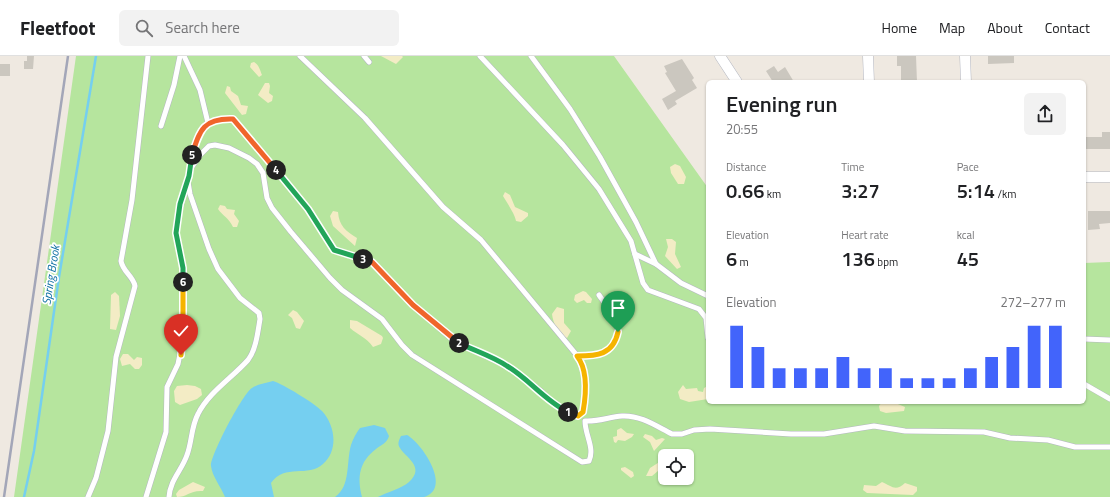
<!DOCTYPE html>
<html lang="en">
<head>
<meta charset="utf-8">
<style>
	:root { --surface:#fff; --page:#f2f2f2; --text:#202124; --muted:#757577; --line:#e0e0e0; --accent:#4264fb }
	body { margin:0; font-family:"Titillium Web",sans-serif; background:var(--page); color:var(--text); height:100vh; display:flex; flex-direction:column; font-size:15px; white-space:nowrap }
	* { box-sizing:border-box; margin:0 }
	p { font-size:13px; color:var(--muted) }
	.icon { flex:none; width:22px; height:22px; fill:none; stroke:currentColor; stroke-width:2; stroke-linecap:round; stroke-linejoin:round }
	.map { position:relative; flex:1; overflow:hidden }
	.details { position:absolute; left:706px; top:24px; width:380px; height:324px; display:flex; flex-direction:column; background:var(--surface); border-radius:6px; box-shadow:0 1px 3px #0004 }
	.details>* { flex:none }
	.fabs { position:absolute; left:658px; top:393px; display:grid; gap:8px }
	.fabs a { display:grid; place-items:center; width:36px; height:36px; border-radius:6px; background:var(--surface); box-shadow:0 1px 3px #0004; font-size:20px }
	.pin { position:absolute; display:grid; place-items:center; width:34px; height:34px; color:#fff; margin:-41px -17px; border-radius:50% 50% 50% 0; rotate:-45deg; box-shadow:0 0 4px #0007 }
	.pin .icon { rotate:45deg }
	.km { position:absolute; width:20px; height:20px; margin:-10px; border-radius:50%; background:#222; color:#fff; font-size:11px; line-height:20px; text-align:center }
	.round { display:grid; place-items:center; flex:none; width:42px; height:42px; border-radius:6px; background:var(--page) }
	.headline { display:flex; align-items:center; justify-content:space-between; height:68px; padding:0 20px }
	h1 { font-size:22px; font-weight:600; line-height:30px }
	.figures { display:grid; grid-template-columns:repeat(3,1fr); gap:6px; height:68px; padding:4px 20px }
	.figures div { display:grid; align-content:center }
	.figures b { font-size:20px; font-weight:600 }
	.figures small { font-size:11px; font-weight:400 }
	.figures p { font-size:11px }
	.chart { height:112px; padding:8px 20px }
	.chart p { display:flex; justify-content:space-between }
	.chart svg { width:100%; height:72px; margin-top:4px; stroke:var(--accent); stroke-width:6 }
	header { display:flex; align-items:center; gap:24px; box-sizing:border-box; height:56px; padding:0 20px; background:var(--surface); border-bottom:1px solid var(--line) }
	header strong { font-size:19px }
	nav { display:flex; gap:22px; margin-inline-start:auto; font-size:14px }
	.search { width:280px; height:36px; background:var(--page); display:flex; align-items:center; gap:10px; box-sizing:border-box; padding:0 14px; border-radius:6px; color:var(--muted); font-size:15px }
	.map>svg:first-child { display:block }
</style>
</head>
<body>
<header>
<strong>Fleetfoot</strong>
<div class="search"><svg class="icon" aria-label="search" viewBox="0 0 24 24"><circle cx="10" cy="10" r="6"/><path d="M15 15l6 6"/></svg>Search here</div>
<nav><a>Home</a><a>Map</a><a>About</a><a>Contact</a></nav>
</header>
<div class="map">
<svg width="1110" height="441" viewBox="0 0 1110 441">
	<rect width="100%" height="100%" fill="#efe9e1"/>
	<!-- green -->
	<path fill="#b6e59e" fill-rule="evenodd" d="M76,0H614L708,132V346H1084V207L1110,206V441H14ZM665,400H687V422H665Z"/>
	<!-- sand -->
	<g fill="#f3ecc5">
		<path d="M381,0H402L403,1L396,8Z"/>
		<path d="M254,6C259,9 260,14 262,19L259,21L250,11L251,7Z"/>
		<path d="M265,27H269L270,30L269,37L273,40L272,45L268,47L258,39Z"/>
		<path d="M227,30L230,31L231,35L238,40L241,49L248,50L246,58L242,59L225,37Z"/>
		<path d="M675,108L680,110L686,121L684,128H678L671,117L670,111Z"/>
		<path d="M505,136L510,139L515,151L528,157V160L521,166L516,165C515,158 507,147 503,140Z"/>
		<path d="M220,149L225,150L227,153L235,154L234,158L239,165L237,171H233C229,162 223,160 218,153Z"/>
		<path d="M333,155L338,156C339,170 346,175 357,182L355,190L333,170L330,160Z"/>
		<path d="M666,183H672L676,186L675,198L681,211L677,213L665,200L668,191Z"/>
		<path d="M583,235L586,236L592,243L591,247H587L584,244L577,247L574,244L575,239Z"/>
		<path d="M115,236L119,240L120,260L116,274L110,273L111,239Z"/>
		<path d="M557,251L564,253V267L571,275L567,282C558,278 553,267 552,258Z"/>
		<path d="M293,254L297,256L304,265L300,273L296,272L292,262L288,259Z"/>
		<path d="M350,264L357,265L382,280L383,282L381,288L373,291C366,281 358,279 350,272Z"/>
		<path d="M123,298H128L134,304L137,301L142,302V309L139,313H135L130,308L122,310L120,303Z"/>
		<path d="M187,329L195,330L201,333L202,339L197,343L180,349L175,346L174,335L177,330Z"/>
		<path d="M683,329L686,333L697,332L698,335L703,336L704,332L708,330V343L689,346L680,343L678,336Z"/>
		<path d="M882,346H893L905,351L904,355L886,357L880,355L879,350Z"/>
		<path d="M621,372L627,377L634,378L632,381L625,385L618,384L616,387L614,386L613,381L617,380V374Z"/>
		<path d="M645,378L652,380L656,384L662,382L665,383L654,395L650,386L643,381Z"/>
		<path d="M663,396L665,399V409L652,420H646L650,412L661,405L660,397Z"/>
		<path d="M625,411L633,416L634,420L631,422L621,414V412Z"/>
		<path d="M193,426L205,431L203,435C190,434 187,441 177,441L176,438L179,434Z"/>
		<path d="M882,426C892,430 895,436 905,427L917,431V435L913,439L867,437L863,434L864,429L876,430Z"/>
	</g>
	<!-- water -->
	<g fill="#75cff0">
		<path d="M273,325C283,328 314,347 322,355C335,369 339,394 323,408C308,422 285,407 271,427L274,441H225C221,431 212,420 211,410C210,400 243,337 252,332C258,328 266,327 273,325Z"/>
		<path d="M374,369L385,372L389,380C387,387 381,389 376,393C359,406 357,421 362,441H335C351,430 346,406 351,389C353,383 356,377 360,372Z"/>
		<path d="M407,379C422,387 453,433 424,441C414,441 389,441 378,441C387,436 401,433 409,426C426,411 405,401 400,392C397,388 399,384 401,380Z"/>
	</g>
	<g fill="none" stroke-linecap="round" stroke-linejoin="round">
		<!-- stream -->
		<path stroke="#75cff0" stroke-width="2.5" d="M24,441L34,395L59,221L96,0"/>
	</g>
	<!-- building -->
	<g fill="#cbc7bf">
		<path d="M27,0H34L33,13H24V5H27Z"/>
		<path d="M897,0H916L917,26H901V10H897Z"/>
		<path d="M988,0H1014V7L988,8Z"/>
		<path d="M682,3L694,22L692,24L697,32L675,45L677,48L668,54L662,43L676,35L665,17L667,16L664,10Z"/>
		<rect x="0" y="8" width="10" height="12"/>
		<path d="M774,10L778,16L785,11L794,26H773L766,15Z"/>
		<path d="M1102,76H1110V93H1084V81H1102Z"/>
		<path d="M1088,155H1110V167L1099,168L1100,173L1088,174Z"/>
	</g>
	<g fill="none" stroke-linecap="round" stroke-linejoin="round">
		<defs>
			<g id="lane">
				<path d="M184,0L200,34L208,67"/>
				<path d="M364,0L369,6"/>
				<path d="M480,0L563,89L599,133L631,185L643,227L648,234L699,253L706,262L708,282"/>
				<path d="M531,0L570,53L600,101L636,166L656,208L681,227L708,240"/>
				<path d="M161,70L174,29L180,0"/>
				<path d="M190,112C192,95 197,80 208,67L220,63H233L308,153L334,194L372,206L413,249L454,285L507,310L542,336L554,348L578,360L583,356C586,337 587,314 575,297L481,184L443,151L365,62L300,0"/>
				<path d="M635,198L656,208"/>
				<path d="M1084,283L1110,284"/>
				<path d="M577,300C592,300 607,301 615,286C617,280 619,274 617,268C614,257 605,248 599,239"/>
				<path d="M1084,328L1110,343"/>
				<path d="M88,441L96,422L108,375L116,301L135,230C133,220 123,216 121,205L132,144L148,0"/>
				<path d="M146,441L166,376L167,331L178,308L182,288L183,212L176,177L177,164L191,112L200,99L209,90L215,89L229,92L249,102L257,108L263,117L267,142L272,152L291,176L330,222L342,234L382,263L402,289L412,299L582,406L589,405C595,392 585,379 585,365C598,366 609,361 622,360C641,359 656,370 672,378H682L694,374L710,373L791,378H824L874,370L905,375L984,376L1010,382L1048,384L1075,391H1110"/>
				<path d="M169,441C170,424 182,414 187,399C192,386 191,371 198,358C209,336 232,322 248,304C256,294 258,275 260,263L259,257L240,242L218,213L209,193L190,138L188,126"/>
			</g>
			<g id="street">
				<path d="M720,0L737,26"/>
				<path d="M868,0L869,26"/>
				<path d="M965,0L966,26"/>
				<path d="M1084,121H1110"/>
			</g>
		</defs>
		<!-- lane casing -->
		<use href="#lane" stroke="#b4b7c1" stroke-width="6"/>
		<!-- street casing -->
		<use href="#street" stroke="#b4b7c1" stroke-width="11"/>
		<!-- lane -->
		<use href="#lane" stroke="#fff" stroke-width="5"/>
		<!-- street -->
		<use href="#street" stroke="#fff" stroke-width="10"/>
		<!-- rail -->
		<path stroke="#a3a6b8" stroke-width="2.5" d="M4,441L68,0"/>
	</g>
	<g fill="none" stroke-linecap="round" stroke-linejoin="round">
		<defs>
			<path id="split-1" d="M568,356L578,360L583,356C586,339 588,314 577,300C597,300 613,299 618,276"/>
			<path id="split-2" d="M459,287C475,295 492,300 507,310C529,323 545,345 568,356"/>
			<path id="split-3" d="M363,203L372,206L413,249L459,287"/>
			<path id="split-4" d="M276,114L308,153L334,194L363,203"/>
			<path id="split-5" d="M192,99C200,73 204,62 233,63L276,114"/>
			<path id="split-6" d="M183,226V212L176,177L180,148L189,120L192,99"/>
			<path id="split-7" d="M181,299L183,274V226"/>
		</defs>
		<!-- split-1 casing -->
		<use href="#split-1" stroke="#fff" stroke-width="8"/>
		<!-- split-2 casing -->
		<use href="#split-2" stroke="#fff" stroke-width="8"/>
		<!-- split-3 casing -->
		<use href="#split-3" stroke="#fff" stroke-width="8"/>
		<!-- split-4 casing -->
		<use href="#split-4" stroke="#fff" stroke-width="8"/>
		<!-- split-5 casing -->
		<use href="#split-5" stroke="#fff" stroke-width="8"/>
		<!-- split-6 casing -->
		<use href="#split-6" stroke="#fff" stroke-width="8"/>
		<!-- split-7 casing -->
		<use href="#split-7" stroke="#fff" stroke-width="8"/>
		<!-- split-1 -->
		<use href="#split-1" stroke="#f5b400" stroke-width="5"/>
		<!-- split-2 -->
		<use href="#split-2" stroke="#22a559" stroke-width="5"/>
		<!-- split-3 -->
		<use href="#split-3" stroke="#f0652b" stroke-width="5"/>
		<!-- split-4 -->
		<use href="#split-4" stroke="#22a559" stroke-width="5"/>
		<!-- split-5 -->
		<use href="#split-5" stroke="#f0652b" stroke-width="5"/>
		<!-- split-6 -->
		<use href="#split-6" stroke="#22a559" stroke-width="5"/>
		<!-- split-7 -->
		<use href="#split-7" stroke="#f5b400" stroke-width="5"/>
	</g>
	<g text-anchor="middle" stroke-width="3.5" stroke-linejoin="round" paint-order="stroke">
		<!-- water labels -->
		<g font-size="12" font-style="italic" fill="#0d6fa3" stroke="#fff">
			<text transform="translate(51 219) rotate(-81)" y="4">Spring Brook</text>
		</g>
	</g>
</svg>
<div class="fabs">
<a><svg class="icon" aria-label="locate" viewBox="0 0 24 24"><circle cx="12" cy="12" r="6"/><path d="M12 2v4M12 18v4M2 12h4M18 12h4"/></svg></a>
</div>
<div class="pin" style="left:618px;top:276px;background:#1e9e55"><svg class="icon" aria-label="arrive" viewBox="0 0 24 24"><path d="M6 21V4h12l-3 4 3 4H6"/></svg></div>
<div class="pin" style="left:181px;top:299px;background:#d93025"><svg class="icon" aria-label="check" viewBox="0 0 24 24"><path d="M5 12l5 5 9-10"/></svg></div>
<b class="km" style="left:568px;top:356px">1</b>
<b class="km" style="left:459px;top:287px">2</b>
<b class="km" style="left:363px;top:203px">3</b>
<b class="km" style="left:276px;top:114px">4</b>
<b class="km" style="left:192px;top:99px">5</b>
<b class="km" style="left:183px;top:226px">6</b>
<section class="details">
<div class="headline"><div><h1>Evening run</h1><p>20:55</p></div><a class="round"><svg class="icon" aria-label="share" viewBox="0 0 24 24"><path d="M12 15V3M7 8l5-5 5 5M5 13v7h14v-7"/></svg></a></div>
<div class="figures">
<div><p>Distance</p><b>0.66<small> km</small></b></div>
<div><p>Time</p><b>3:27</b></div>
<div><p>Pace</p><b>5:14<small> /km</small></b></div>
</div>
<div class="figures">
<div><p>Elevation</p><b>6<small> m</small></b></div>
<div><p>Heart rate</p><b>136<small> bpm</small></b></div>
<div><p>kcal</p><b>45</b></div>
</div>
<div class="chart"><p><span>Elevation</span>272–277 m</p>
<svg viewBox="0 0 160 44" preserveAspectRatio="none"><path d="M5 44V6M15 44V19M25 44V32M35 44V32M45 44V32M55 44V25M65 44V32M75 44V32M85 44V38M95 44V38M105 44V38M115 44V32M125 44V25M135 44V19M145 44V6M155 44V6"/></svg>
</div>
</section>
</div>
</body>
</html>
